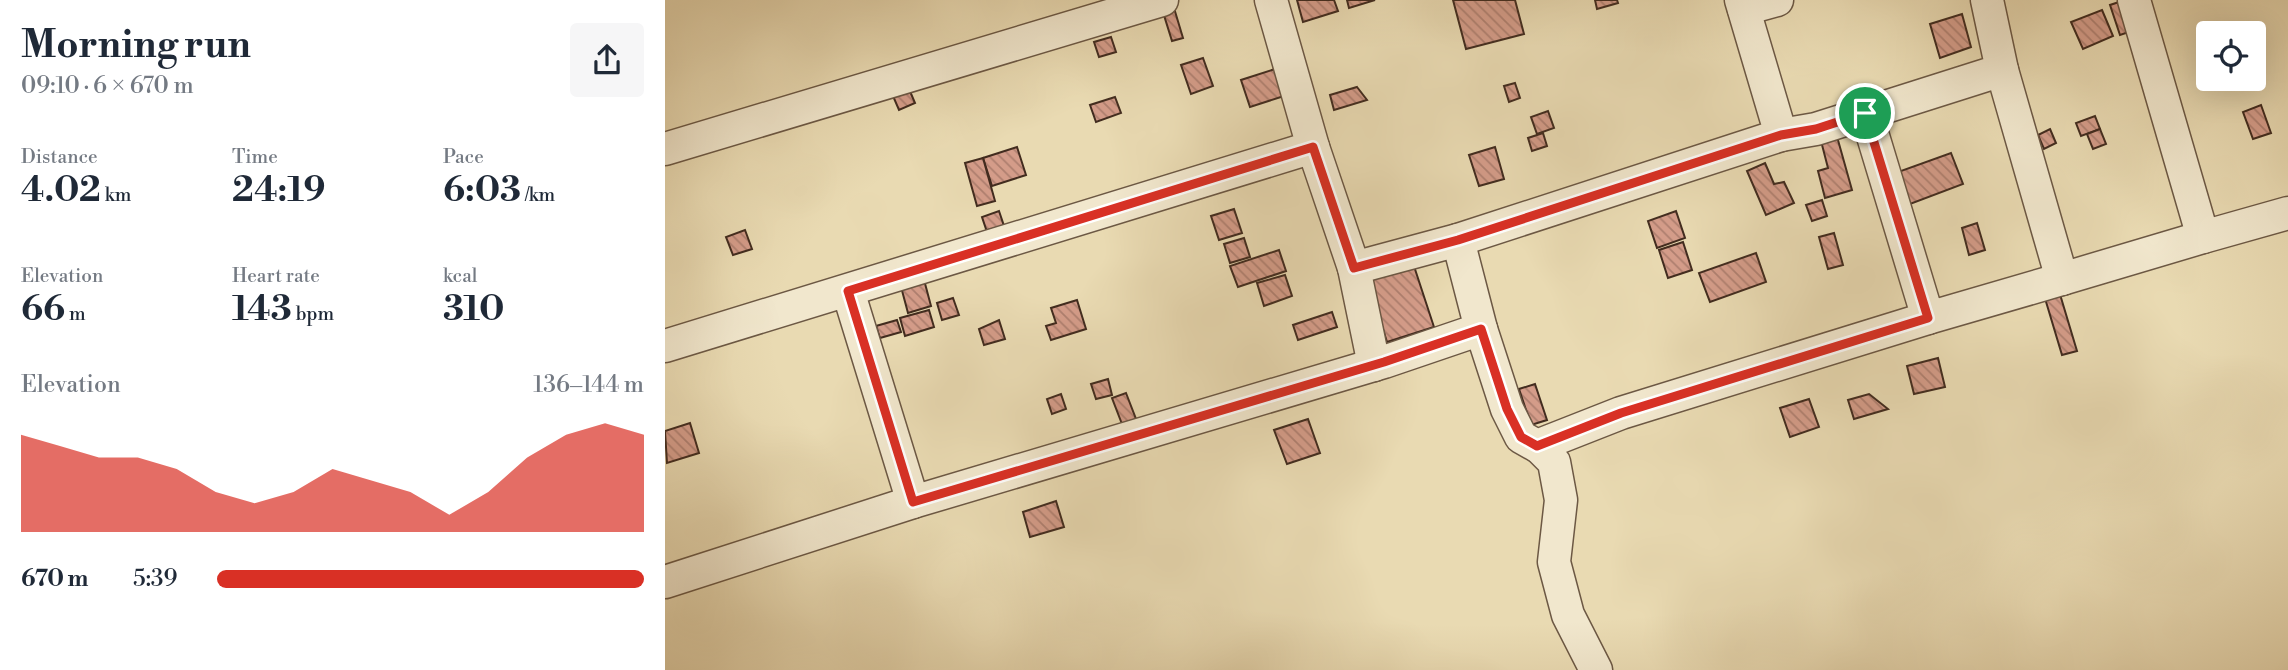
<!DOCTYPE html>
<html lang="en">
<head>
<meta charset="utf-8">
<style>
	:root { --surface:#fff; --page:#f6f6f7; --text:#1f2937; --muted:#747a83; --accent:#d93025 }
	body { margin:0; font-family:"Libre Bodoni",serif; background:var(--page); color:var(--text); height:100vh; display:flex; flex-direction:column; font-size:26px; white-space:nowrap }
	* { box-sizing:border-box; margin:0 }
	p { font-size:23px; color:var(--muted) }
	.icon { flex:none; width:38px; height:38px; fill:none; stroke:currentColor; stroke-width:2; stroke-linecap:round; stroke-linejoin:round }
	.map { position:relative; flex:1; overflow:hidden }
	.panel { display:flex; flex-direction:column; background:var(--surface); width:665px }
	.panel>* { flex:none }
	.controls { position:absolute; left:1531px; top:21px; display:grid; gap:14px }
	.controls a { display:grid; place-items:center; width:70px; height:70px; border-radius:7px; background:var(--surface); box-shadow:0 7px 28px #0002; font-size:35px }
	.pin { position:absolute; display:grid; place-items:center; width:60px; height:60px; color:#fff; margin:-30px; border:4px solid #fff; border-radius:50%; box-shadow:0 2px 7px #0007 }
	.round { display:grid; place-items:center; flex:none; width:74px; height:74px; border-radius:7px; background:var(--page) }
	.summary { display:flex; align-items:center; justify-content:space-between; height:119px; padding:0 21px }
	h1 { font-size:38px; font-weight:700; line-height:52px }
	.figures { display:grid; grid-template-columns:repeat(3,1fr); gap:10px; height:119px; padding:7px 21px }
	.figures div { display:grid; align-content:center }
	.figures b { font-size:35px; font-weight:700 }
	.figures small { font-size:19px; font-weight:400 }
	.figures p { font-size:19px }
	.chart { height:196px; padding:14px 21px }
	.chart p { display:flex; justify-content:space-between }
	.chart svg { width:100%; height:126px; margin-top:7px; fill:var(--accent); opacity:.7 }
	ul { padding:0 21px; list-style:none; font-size:23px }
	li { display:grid; grid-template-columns:112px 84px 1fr; align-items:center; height:52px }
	li i { height:18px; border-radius:9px; background:var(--accent) }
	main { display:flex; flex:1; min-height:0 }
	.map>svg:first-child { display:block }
</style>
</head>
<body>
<main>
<section class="panel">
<div class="summary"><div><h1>Morning run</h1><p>09:10 · 6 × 670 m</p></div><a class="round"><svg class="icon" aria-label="share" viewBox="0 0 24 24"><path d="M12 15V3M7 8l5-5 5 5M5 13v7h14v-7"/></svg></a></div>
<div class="figures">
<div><p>Distance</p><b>4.02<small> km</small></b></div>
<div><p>Time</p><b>24:19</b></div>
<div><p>Pace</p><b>6:03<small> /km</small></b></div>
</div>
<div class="figures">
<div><p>Elevation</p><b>66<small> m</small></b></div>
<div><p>Heart rate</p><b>143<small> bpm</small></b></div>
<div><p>kcal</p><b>310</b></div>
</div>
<div class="chart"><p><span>Elevation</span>136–144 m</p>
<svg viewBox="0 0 160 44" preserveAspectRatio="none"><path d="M0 44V10L10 14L20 18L30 18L40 22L50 30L60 34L70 30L80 22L90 26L100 30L110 38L120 30L130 18L140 10L150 6L160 10V44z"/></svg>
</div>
<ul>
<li><b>670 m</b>5:39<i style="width:100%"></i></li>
</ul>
</section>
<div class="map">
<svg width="1623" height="670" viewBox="0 0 1623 670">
	<defs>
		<pattern id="building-back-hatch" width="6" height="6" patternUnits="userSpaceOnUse" patternTransform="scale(1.75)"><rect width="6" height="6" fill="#d49c89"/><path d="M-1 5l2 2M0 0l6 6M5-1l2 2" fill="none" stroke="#ae7f6f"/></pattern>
	</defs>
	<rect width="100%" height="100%" fill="#e9dab2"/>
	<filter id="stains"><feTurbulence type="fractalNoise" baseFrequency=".00286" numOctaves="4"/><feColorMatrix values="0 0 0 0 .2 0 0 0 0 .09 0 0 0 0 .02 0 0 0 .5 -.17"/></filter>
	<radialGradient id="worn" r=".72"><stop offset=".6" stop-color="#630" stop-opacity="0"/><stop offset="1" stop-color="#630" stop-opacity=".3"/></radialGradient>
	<!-- building -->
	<g fill="url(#building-back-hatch)" stroke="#422c1f" stroke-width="2">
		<path d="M632,0H669L673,11L638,22Z"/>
		<path d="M682,0H710L684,8Z"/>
		<path d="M788,0H850L859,34L801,49Z"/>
		<path d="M930,0H952L953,3L932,9Z"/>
		<path d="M1460,0L1473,29L1455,35L1445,5Z"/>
		<path d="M509,8L518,38L507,41L498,12Z"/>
		<path d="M1437,10L1448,36L1418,49L1406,22Z"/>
		<path d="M1297,14L1306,47L1275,58L1265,24Z"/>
		<path d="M446,37L451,52L434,57L429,42Z"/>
		<path d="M538,58L548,86L526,94L516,65Z"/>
		<path d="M613,68L622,95L585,107L576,80Z"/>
		<path d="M850,83L855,98L844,102L839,86Z"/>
		<path d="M692,87L702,100L669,110L665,95Z"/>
		<path d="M244,89L250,103L234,110L228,96Z"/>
		<path d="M450,97L456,113L431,122L425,105Z"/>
		<path d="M1596,105L1606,133L1588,139L1578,112Z"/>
		<path d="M883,111L889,128L872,134L866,117Z"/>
		<path d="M1430,116L1435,129L1416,136L1411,123Z"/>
		<path d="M1385,129L1391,143L1379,149L1373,135Z"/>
		<path d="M1435,129L1441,144L1428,149L1422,134Z"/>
		<path d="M878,133L882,146L867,151L863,138Z"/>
		<path d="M1171,133L1187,190L1160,198L1153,171L1163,168L1155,137Z"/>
		<path d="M352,147L361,175L327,186L318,158Z"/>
		<path d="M830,147L839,179L814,186L804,155Z"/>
		<path d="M1286,153L1298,184L1245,204L1233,172Z"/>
		<path d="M318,158L330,201L312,206L300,163Z"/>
		<path d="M1100,163L1109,184L1119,182L1129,203L1101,215L1082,171Z"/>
		<path d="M1157,200L1162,216L1147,221L1141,205Z"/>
		<path d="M569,209L577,233L554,240L546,216Z"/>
		<path d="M334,211L339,226L322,232L317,217Z"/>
		<path d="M1011,211L1020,238L992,248L983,221Z"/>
		<path d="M1312,223L1320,250L1304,255L1297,228Z"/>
		<path d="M80,230L87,249L68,255L61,237Z"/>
		<path d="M1169,233L1178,265L1163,269L1154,237Z"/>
		<path d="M579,238L585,257L565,263L559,244Z"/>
		<path d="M1018,242L1027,270L1003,278L994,250Z"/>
		<path d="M614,250L621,271L573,287L565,266Z"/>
		<path d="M1091,253L1101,282L1045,302L1034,273Z"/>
		<path d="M745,254L769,327L722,342L699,269Z"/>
		<path d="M620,275L627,296L599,306L592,283Z"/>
		<path d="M258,276L266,306L243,313L235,283Z"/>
		<path d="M1394,291L1412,351L1397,355L1379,295Z"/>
		<path d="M288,298L294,315L277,320L272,303Z"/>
		<path d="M412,300L421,329L386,340L381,326L391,323L386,308Z"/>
		<path d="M264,310L269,327L240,336L235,318Z"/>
		<path d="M667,312L672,327L633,340L628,325Z"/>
		<path d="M232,320L236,332L215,338L211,326Z"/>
		<path d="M334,320L340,339L319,345L314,329Z"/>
		<path d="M1273,358L1280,387L1249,394L1242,366Z"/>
		<path d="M443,379L447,395L431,399L426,384Z"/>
		<path d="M870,384L882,420L866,425L854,389Z"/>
		<path d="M461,393L471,419L457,424L447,398Z"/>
		<path d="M396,394L401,409L387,414L382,399Z"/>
		<path d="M1204,394L1223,409L1189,419L1183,400Z"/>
		<path d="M1144,399L1154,427L1125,437L1115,408Z"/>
		<path d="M643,419L655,453L622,464L609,430Z"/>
		<path d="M25,423L34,453L2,463L0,431Z"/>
		<path d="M391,501L399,527L365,537L358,512Z"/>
	</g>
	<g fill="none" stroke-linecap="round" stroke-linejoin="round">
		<defs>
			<g id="street">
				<path d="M1469,0L1538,237L1623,213"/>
				<path d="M1079,9L1112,0"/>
				<path d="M1337,70L1397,279L1538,237"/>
				<path d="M1201,113L1263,318L1397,279"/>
				<path d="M1116,135L1151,129L1337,70L1322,0"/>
				<path d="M0,149L497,0"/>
				<path d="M793,240L1116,135L1076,0"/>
				<path d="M689,268L709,365"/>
				<path d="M816,329L842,409L856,437L872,446L956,413L1263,318"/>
				<path d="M0,346L648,147L606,0"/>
				<path d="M872,445L889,462L896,500L889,562L903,615L931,670"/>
				<path d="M248,502L719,362L816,329L793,240L689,268L648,147"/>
				<path d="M0,582L248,502L183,291"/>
			</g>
		</defs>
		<!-- street casing -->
		<use href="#street" stroke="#6c5844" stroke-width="35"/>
		<!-- street -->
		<use href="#street" stroke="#f1e7cd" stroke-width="32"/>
	</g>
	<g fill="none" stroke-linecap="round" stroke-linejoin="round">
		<defs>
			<path id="route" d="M1200,113L1263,318L956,413L872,446L856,437L842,409L816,329L719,362L248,502L183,291L648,147L689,268L793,240L1116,135L1151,129Z"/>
		</defs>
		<!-- route casing -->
		<use href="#route" stroke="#fff" stroke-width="14"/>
		<!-- route -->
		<use href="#route" stroke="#d93025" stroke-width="9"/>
	</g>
	<rect width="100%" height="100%" filter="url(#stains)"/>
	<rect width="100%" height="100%" fill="url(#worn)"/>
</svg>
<div class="controls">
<a><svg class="icon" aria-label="locate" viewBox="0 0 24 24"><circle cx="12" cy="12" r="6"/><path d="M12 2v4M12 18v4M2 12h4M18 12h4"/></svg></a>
</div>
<div class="pin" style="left:1200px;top:113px;background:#1e9e55"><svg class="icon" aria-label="arrive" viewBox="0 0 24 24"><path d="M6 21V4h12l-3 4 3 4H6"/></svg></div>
</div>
</main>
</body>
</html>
